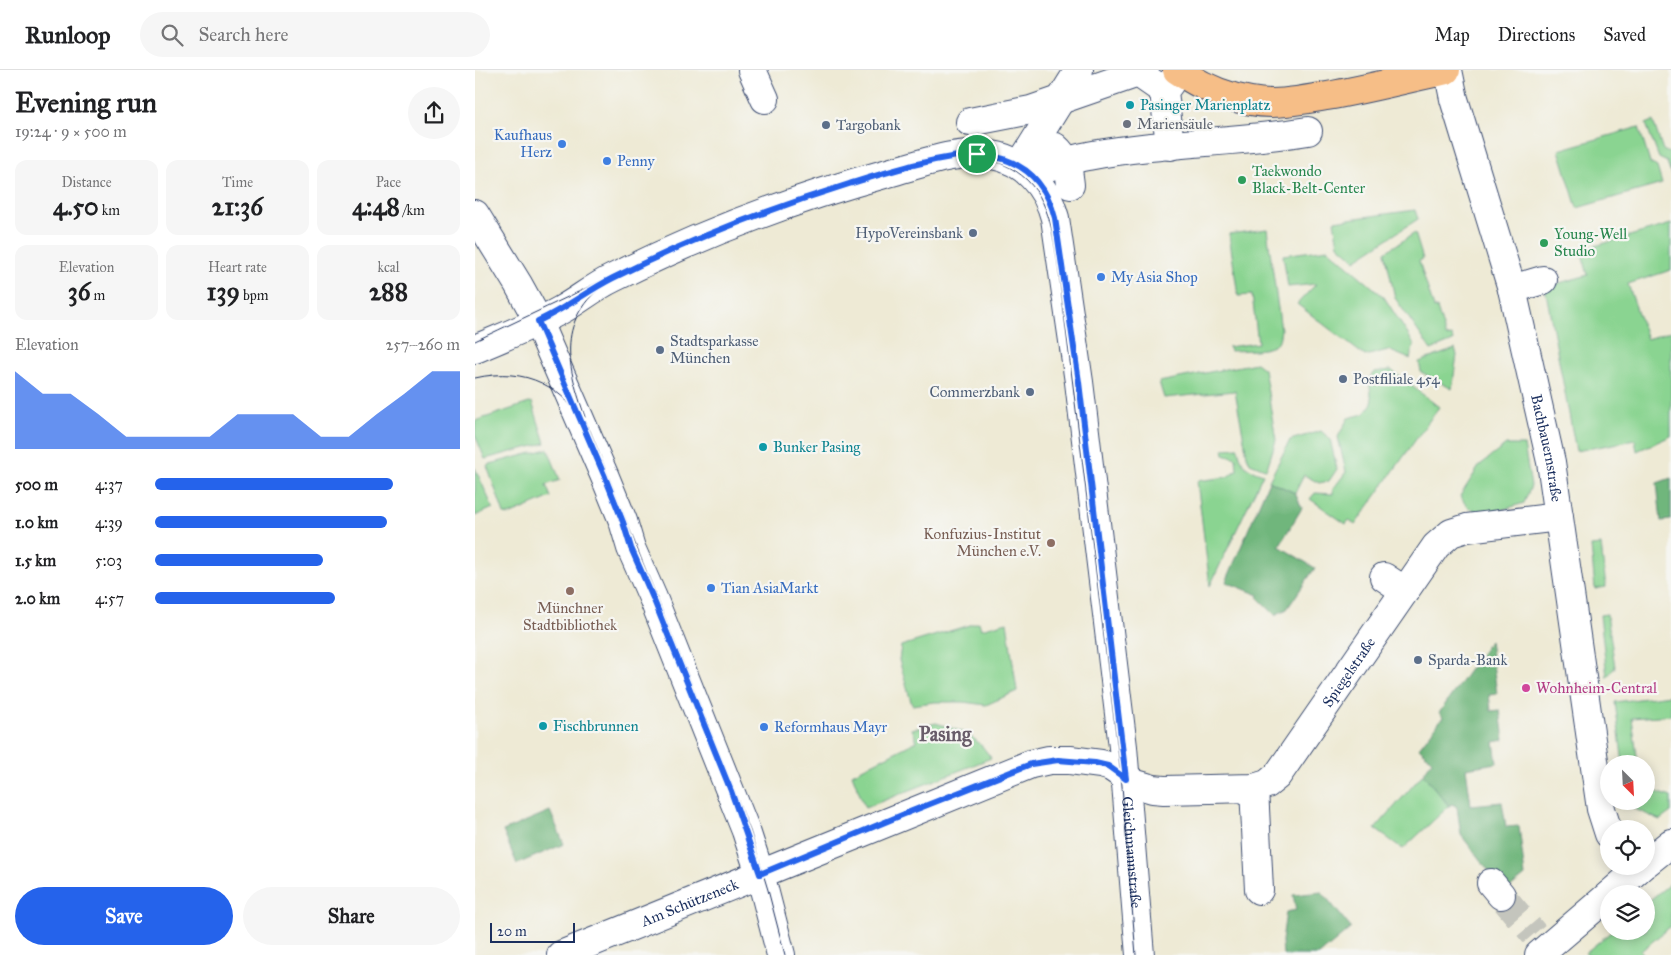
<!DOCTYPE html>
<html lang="en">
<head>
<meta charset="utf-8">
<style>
	:root { --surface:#fff; --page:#f6f6f6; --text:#202124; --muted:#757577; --line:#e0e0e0; --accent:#2563eb }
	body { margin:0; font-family:"IM FELL Great Primer",serif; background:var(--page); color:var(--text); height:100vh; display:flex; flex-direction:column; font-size:19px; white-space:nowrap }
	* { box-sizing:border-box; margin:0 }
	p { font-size:16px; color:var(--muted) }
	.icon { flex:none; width:28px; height:28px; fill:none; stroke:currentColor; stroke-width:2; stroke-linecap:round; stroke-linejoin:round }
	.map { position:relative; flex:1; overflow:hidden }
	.details { display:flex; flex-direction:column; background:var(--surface); width:475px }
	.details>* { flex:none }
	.needle { width:32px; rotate:156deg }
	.buttons { position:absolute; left:1125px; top:685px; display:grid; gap:10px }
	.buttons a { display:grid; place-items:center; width:55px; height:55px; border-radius:50%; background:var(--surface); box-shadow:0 2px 12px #0003; font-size:25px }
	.scale { position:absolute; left:15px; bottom:12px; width:85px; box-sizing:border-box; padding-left:5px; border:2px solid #1b2f5e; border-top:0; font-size:14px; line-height:18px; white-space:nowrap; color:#1b2f5e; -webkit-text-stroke:4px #f6f6f2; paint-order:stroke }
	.pin { position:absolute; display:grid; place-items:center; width:42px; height:42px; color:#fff; margin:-21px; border:2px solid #fff; border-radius:50%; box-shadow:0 1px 5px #0007 }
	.round { display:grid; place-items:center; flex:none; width:52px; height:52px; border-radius:26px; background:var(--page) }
	.summary { display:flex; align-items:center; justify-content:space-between; height:85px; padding:0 15px }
	h1 { font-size:28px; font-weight:700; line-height:38px }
	.stats { display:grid; grid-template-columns:repeat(3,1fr); gap:8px; height:85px; padding:5px 15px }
	.stats div { display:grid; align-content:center; border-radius:12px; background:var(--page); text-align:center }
	.stats b { font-size:25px; font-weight:700 }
	.stats small { font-size:14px; font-weight:400 }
	.stats p { font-size:14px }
	.chart { height:140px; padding:10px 15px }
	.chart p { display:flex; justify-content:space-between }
	.chart svg { width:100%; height:90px; margin-top:5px; fill:var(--accent); opacity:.7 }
	.cta { display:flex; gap:10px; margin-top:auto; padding:10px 15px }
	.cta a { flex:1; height:58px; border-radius:30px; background:var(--accent); color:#fff; font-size:20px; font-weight:700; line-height:58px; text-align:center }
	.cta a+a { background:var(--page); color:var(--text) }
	ul { padding:0 15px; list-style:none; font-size:16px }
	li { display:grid; grid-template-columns:80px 60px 1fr; align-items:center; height:38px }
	li i { height:12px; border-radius:6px; background:var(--accent) }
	header { display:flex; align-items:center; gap:30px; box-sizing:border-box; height:70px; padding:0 25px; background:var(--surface); border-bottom:1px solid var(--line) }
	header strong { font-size:24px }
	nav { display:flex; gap:28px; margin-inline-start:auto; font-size:18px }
	.search { width:350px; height:45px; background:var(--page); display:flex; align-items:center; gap:12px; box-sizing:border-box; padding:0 18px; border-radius:28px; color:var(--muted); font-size:19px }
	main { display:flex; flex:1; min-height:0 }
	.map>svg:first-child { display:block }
</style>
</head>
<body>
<header>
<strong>Runloop</strong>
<div class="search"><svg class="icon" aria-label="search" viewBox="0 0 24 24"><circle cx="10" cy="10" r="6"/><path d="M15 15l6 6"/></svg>Search here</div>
<nav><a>Map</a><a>Directions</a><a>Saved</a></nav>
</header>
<main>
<section class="details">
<div class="summary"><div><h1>Evening run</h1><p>19:24 · 9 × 500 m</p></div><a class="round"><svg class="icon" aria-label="share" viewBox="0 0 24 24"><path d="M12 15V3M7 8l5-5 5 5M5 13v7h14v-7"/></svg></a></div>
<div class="stats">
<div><p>Distance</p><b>4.50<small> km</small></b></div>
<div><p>Time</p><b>21:36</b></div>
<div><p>Pace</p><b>4:48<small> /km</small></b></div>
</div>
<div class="stats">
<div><p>Elevation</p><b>36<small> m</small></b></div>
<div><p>Heart rate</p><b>139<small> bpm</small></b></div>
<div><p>kcal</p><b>288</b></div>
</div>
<div class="chart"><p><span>Elevation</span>257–260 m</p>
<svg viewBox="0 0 160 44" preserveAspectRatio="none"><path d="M0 44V6L10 17L20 17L30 27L40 38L50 38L60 38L70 38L80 27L90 27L100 27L110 38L120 38L130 27L140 17L150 6L160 6V44z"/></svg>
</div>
<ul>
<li><b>500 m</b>4:37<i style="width:78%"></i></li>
<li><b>1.0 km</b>4:39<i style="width:76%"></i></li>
<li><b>1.5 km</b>5:03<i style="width:55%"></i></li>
<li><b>2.0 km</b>4:57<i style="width:59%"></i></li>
</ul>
<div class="cta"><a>Save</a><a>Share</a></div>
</section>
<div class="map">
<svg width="1196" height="885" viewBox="0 0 1196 885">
	<rect width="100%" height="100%" fill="#f6f6f2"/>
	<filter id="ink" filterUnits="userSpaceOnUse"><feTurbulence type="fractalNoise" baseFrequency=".02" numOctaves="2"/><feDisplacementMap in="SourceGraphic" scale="10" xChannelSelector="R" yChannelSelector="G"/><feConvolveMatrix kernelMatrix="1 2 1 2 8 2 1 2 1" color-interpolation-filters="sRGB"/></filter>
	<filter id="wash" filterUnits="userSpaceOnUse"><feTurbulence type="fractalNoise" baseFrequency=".0096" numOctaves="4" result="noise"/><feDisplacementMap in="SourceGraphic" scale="20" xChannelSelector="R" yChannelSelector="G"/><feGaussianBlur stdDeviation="1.12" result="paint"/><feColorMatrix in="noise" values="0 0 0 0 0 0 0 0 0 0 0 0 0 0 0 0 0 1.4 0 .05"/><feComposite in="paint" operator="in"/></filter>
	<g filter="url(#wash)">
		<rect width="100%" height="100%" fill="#eeead5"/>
		<!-- green -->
		<g fill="#8ad491" stroke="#528278">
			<path d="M1178,51L1188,80L1196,84V105L1192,92L1184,88L1171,54Z"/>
			<path d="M1164,57L1175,93L1182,97L1187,114L1102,138L1084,80Z"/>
			<path d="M940,140L943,149L880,190L863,175L859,151Z"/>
			<path d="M1196,154V200L1153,214L1172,269L1196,261V366L1162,381L1160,370L1101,381L1070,217L1113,205L1106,180Z"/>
			<path d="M792,159L806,260C805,264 805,269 803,272C796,282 767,280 755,281L753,277L783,273L777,225L763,226L754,164Z"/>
			<path d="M940,163L948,189L944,191L959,238H962L971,267L977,266L978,271L956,280L920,228L910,182Z"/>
			<path d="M853,179L909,227L939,274L935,289L913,280L890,286L822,234L841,214L813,217L808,185Z"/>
			<path d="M980,279L982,285L977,319L946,302L944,292Z"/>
			<path d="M781,293L789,299L801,370L792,398L790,399L775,393L772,386L760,321L689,328L684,312Z"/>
			<path d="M916,300L964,337L880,455L874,450L871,454L835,429L840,423L858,424V419L871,402L863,367L873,348L889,344L897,333L894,309L899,302Z"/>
			<path d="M57,332L70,373L10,389L0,365V351Z"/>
			<path d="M846,361L855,369L862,399L854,411L844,413L829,405L820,423L794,411L815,370Z"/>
			<path d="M1031,375H1049L1056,416L1049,433C1033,438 1006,449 992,436C989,433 987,429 985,426L1005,395Z"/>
			<path d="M763,378C767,396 771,398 788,404L735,516L722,411L752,407L762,400L761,388L749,384L748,379Z"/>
			<path d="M73,379L85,410L71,415L76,427L34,445L29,444L12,396L15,394Z"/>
			<path d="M0,398L18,438L0,446Z"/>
			<path d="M1126,475L1131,517L1120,519L1116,476Z"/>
			<path d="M1132,544L1140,597L1132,607L1125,545Z"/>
			<path d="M504,552L506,559L532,552L542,621L511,635L488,632H459L437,635L424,590L426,576Z"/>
			<path d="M1196,625V645L1157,648L1163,694H1148L1140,632Z"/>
			<path d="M461,653C487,661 500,664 516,688L390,738L377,704L442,671L437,659Z"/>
			<path d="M948,704L974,736L928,779L900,759Z"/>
			<path d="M1171,718L1196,727V742L1185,750L1153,736L1152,731H1171Z"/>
			<path d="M1196,813V856L1166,881L1169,885H1112L1110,883L1137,861H1171V833Z"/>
		</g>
		<!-- forest -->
		<g fill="#6fb67b" stroke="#45726c">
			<path d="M1196,408V450L1186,451L1182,413Z"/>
			<path d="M794,411L820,423L827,438L804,476L840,498L812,539L800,545L783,528L784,525L751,512Z"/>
			<path d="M1015,571L1022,624L1014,625L1016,641L1025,640L1029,670L1019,672L1022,693L991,698L996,735L1027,732L1031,757L1044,756L1050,806L1030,822L986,765L982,737L977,734L974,736L948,704L957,691L944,678L968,647L964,643Z"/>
			<path d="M75,741L89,774L42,794L28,761Z"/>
			<path d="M847,822L876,858L844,885H808L807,871L811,842L821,840L818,825Z"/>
		</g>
	</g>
	<g filter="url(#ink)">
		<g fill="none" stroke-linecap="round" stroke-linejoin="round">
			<!-- minor-tunnel -->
			<path stroke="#c4c5bd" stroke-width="28" stroke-dasharray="28 14" stroke-linecap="butt" d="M1026,825L1059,864"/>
			<defs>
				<g id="minor">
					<path d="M277,0L290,29"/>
					<path id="s1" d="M973,0L979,29L1037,219L1076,392L1126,739L1134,764"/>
					<path d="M695,13L689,21L695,76"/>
					<path d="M495,52L556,40L663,3L689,21"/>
					<path d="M580,77C593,88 593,99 595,115"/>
					<path d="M545,95L604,0"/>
					<path d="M573,97C586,93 600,88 613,86C686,72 760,73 833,61"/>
					<path d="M0,144L43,214L59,243L130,407L148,451L156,478L178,528L271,761L285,804L306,885"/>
					<path d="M1037,219L1068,210"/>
					<path id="s2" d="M0,279C28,267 59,255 86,240C104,230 119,217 138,208C226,164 318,129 413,103C446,94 483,79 517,85C549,90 572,117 580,148L604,312L648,677L665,885"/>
					<path d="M909,507L930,521"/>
					<path d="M779,718L784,820"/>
					<path d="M1171,793L1196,773"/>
					<path d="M1016,813L1026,825"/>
					<path d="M1135,824L1167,796"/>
					<path id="s3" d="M86,885L556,694L574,690H595L626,694L636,697L661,714L678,719L689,720L779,718L792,714L802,706L961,476L976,463L992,458L1084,447"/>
					<path d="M1064,885L1134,825"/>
				</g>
				<path id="major" d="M702,0C724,15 750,27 776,31C801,36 827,30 852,26C892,19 931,9 971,0"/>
			</defs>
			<!-- minor casing -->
			<use href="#minor" stroke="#3b4b70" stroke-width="30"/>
			<!-- major casing -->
			<use href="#major" stroke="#3b4b70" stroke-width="30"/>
			<!-- minor -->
			<use href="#minor" stroke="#fff" stroke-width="28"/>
			<!-- major -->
			<use href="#major" stroke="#f6be87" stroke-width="28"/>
			<!-- tram -->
			<g stroke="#1b2f5e" stroke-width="1">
				<path d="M0,271C128,211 254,146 391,107C426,97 465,83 502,87C513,88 524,92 534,97C572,117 577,156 583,194L646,704L661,885"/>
				<path d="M0,308C52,296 88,316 115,361L275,761L293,820L310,885"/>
				<path d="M110,347C93,297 80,254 128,215"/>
			</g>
		</g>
	</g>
	<g fill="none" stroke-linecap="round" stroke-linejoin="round" filter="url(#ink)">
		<defs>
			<path id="route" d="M502,84C543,87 570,108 580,148L604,312L651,709L633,696L620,693L583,690L556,694L427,745L285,804L256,721L178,528L156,478L148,452L130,407L63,251C90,239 112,221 138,208C214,170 293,139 374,114C416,101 458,87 502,84Z"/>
		</defs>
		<!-- route casing -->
		<use href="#route" stroke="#fff" stroke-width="10"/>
		<!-- route -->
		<use href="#route" stroke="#2563eb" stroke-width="6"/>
	</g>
	<!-- markers -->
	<g fill="#0f9aa8" stroke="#f6f6f2" stroke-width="2">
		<circle cx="655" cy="35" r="5"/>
		<circle cx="288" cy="377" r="5"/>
		<circle cx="68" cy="656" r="5"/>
	</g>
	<circle fill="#6b7280" stroke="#f6f6f2" stroke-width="2" cx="652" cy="54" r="5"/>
	<g fill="#5c6f8a" stroke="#f6f6f2" stroke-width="2">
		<circle cx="351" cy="55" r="5"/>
		<circle cx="498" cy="163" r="5"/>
		<circle cx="185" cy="280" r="5"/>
		<circle cx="868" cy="309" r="5"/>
		<circle cx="555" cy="322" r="5"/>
		<circle cx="943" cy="590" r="5"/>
	</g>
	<g fill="#3f7fe0" stroke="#f6f6f2" stroke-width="2">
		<circle cx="87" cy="74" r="5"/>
		<circle cx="132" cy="91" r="5"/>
		<circle cx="626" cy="207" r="5"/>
		<circle cx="236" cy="518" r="5"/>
		<circle cx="289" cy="657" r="5"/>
	</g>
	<g fill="#2e9e5b" stroke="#f6f6f2" stroke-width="2">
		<circle cx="767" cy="110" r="5"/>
		<circle cx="1069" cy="173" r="5"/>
	</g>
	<g fill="#8d6e63" stroke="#f6f6f2" stroke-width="2">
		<circle cx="576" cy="473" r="5"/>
		<circle cx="95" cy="521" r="5"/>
	</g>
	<circle fill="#d1479c" stroke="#f6f6f2" stroke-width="2" cx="1051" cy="618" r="5"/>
	<g text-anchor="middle" stroke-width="4.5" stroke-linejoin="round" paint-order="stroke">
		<!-- culture labels -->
		<g font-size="15" fill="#0d838f" stroke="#f6f6f2" text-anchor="start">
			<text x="665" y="40">Pasinger Marienplatz</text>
			<text x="298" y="382">Bunker Pasing</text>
			<text x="78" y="661">Fischbrunnen</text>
		</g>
		<!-- worship labels -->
		<g font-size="15" fill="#5b616d" stroke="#f6f6f2" text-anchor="start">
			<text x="662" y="59">Mariensäule</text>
		</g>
		<!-- service labels -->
		<g font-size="15" fill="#4e5e75" stroke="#f6f6f2" text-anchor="start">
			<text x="361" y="60">Targobank</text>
			<text x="488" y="168" text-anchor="end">HypoVereinsbank</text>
			<text x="195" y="276">Stadtsparkasse<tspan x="195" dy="17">München</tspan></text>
			<text x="878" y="314">Postfiliale 454</text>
			<text x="545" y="327" text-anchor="end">Commerzbank</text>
			<text x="953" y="595">Sparda-Bank</text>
		</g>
		<!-- shop labels -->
		<g font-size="15" fill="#366cbe" stroke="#f6f6f2" text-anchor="start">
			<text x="77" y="70" text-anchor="end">Kaufhaus<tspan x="77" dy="17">Herz</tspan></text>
			<text x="142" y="96">Penny</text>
			<text x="636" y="212">My Asia Shop</text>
			<text x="246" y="523">Tian AsiaMarkt</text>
			<text x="299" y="662">Reformhaus Mayr</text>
		</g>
		<!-- leisure labels -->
		<g font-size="15" fill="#27864d" stroke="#f6f6f2" text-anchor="start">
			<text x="777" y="106">Taekwondo<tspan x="777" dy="17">Black-Belt-Center</tspan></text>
			<text x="1079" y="169">Young-Well<tspan x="1079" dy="17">Studio</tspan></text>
		</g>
		<!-- street labels -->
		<g font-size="15" fill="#1b2f5e" stroke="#f6f6f2">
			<text dy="5" stroke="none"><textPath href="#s1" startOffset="391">Bachbauernstraße</textPath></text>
			<text dy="5" stroke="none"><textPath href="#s3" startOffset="890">Spiegelstraße</textPath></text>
			<text dy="5" stroke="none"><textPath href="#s2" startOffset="1290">Gleichmannstraße</textPath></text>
			<text dy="5" stroke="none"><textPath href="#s3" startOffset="139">Am Schützeneck</textPath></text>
		</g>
		<!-- education labels -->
		<g font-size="15" fill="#785e54" stroke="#f6f6f2" text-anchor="end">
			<text x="566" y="469">Konfuzius-Institut<tspan x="566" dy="17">München e.V.</tspan></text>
			<text x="95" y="543" text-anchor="middle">Münchner<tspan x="95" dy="17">Stadtbibliothek</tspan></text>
		</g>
		<!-- hotel labels -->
		<g font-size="15" fill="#b23c85" stroke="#f6f6f2" text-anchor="start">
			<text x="1061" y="623">Wohnheim-Central</text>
		</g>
		<!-- district labels -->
		<g font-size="20" font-weight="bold" fill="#685c69" stroke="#f6f6f2">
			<text x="470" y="671">Pasing</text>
		</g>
	</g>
</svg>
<div class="buttons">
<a><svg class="needle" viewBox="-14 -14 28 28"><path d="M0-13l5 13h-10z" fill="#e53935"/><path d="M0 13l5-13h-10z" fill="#757577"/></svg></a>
<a><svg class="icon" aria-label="locate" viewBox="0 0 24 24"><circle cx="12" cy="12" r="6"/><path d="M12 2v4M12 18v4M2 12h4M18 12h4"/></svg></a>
<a><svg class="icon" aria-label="layers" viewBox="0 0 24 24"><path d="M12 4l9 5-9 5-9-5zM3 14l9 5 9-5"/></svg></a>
</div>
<div class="scale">20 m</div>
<div class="pin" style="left:502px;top:84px;background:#1e9e55"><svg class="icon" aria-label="arrive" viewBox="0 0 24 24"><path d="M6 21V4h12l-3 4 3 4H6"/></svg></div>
</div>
</main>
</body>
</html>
